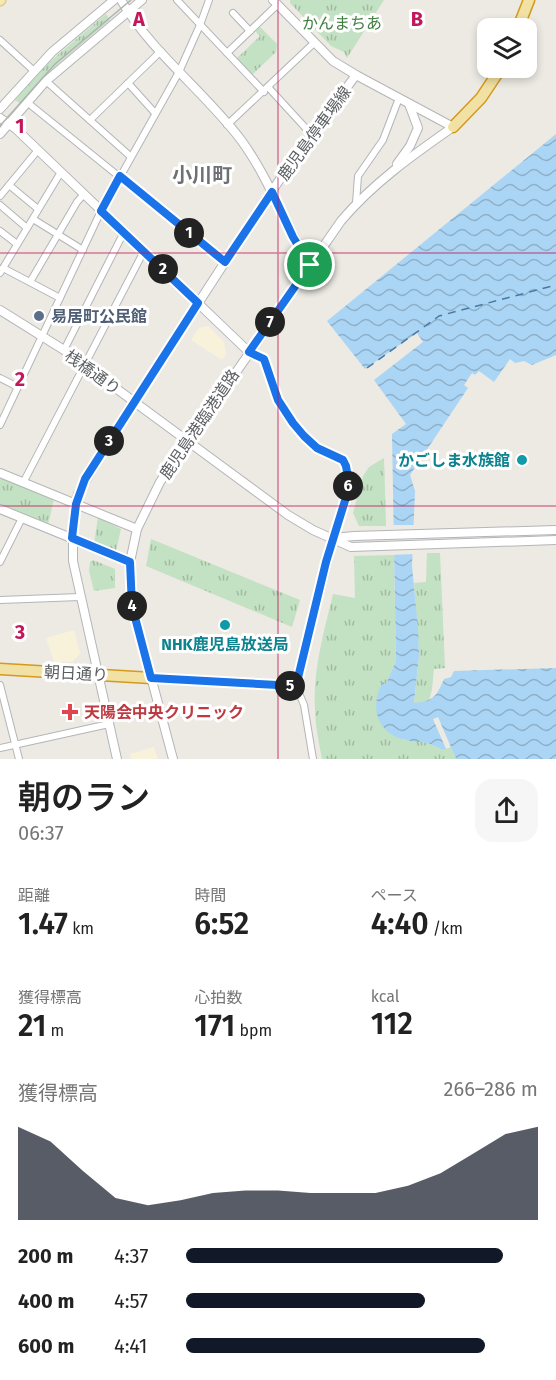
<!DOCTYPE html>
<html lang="ja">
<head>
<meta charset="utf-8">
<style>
	:root { --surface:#fff; --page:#f6f6f6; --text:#222; --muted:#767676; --accent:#111827 }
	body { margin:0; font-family:"Fira Sans","Noto Sans JP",sans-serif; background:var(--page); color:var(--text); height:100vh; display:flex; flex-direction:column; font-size:22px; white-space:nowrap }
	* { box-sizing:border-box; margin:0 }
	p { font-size:20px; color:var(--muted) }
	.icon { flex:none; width:33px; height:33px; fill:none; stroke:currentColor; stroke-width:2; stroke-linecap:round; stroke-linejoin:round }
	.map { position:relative; height:759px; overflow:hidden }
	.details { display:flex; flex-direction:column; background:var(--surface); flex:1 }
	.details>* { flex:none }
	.tools { position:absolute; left:477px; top:18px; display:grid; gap:12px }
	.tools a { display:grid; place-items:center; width:60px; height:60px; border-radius:12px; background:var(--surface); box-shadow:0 3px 9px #0003; font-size:30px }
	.pin { position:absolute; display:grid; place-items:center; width:51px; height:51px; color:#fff; margin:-26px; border:3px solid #fff; border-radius:50%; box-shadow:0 2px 6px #0007 }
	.km { position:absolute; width:30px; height:30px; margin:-15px; border-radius:50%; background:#222; color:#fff; font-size:16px; line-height:30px; text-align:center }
	.round { display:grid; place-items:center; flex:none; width:63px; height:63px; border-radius:18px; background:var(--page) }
	.headline { display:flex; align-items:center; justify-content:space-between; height:102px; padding:0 18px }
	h1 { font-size:33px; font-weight:600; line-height:45px }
	.figures { display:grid; grid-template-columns:repeat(3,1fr); gap:9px; height:102px; padding:6px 18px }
	.figures div { display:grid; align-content:center }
	.figures b { font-size:30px; font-weight:600 }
	.figures small { font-size:16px; font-weight:400 }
	.figures p { font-size:16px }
	.chart { height:168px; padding:12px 18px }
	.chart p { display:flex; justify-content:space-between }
	.chart svg { width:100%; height:108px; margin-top:6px; fill:var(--accent); opacity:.7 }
	ul { padding:0 18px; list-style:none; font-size:20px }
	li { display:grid; grid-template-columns:96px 72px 1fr; align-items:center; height:45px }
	li i { height:15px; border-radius:8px; background:var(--accent) }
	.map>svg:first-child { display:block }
</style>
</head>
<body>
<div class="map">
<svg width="556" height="759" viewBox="0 0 556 759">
	<defs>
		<pattern id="grass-tufts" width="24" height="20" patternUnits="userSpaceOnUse" patternTransform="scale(1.5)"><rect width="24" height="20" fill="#c3e1c3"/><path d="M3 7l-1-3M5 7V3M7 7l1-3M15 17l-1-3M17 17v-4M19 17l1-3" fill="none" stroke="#a2baa2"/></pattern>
		<pattern id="water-waves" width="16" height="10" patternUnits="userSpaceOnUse" patternTransform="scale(1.5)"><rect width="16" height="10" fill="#abd5f4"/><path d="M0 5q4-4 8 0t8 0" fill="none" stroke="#8eb0c9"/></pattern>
	</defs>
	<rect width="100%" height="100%" fill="#eceae3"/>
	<!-- commercial -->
	<g fill="#f9f2db">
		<path d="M208,326L224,342L226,354L222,360L191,340L199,328Z"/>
		<path d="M74,630L80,654L72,662H54L46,638Z"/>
		<path d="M154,747L158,759H131L130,754Z"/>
	</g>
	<!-- grass -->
	<g fill="url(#grass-tufts)">
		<path d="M290,0H384L347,58L344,52L331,46L290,3Z"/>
		<path d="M106,14L110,20L52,69L21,104L15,100L47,64Z"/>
		<path d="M259,26L277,44L276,52L252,75L236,59L260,36L255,31Z"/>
		<path d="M384,458L386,526H359L353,513L363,476L369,467Z"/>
		<path d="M0,477L54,499L48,525L0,505Z"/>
		<path d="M98,517L121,529L116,551L114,552L94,544Z"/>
		<path d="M151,539L300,600L292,627L146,566Z"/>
		<path d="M427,553H440L445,668L434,669L432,689L429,701L414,704L419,656L414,583L426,582Z"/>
		<path d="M394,555L396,661L386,684L404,740C418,740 429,742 442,750L451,747L456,759H322C319,742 315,725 315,708C313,669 324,632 333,594L355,598L354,556Z"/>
		<path d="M93,560L115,569V588L94,591L89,571L90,562Z"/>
	</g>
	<!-- water -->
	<path fill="url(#water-waves)" d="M556,134V355L532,365L524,361L515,363L510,359L494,382L479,371L475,375L472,373L464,385L468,388L410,475L415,491L412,566L418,628L419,656L414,703C434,701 436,697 444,679L451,677L454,671L556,668V759H456L438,717L433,719L446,749L442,750C424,739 419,744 402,739C375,731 370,704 383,682L386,684L396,661L392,434L406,424L374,380L423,342L417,333L365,369L327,321Z"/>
	<!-- pier -->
	<path fill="#eceae3" d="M390,525H417L416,554L391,555Z"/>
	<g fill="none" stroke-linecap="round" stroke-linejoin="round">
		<!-- ferry -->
		<path stroke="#4b77a4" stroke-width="1.5" stroke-dasharray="8 6" stroke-linecap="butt" d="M367,368L439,316L556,285"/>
		<defs>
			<g id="minor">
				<path d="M177,0L264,92"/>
				<path d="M233,13L250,31"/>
				<path d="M0,40L33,70"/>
				<path d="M227,53L277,5"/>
				<path d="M46,81L130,156"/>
				<path d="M128,83L155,113"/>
				<path d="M268,87L312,135"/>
				<path d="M28,103L225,262"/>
				<path d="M90,120L161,51"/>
				<path d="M227,125L314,43"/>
				<path d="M9,185L38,209"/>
				<path d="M0,196L38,150"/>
				<path d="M356,203L358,176L383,140L399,98"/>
				<path d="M0,205L27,228"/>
				<path d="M33,219L83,250"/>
				<path d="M0,231L17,244"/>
				<path d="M3,268L60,298"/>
				<path d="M0,273L61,172"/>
				<path d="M30,282L77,202L84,194"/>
				<path d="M64,350L124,232"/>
				<path d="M249,352L264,359L278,400L293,423L304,437L317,448L339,457L346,466L348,491L333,538"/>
				<path d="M0,378L18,387"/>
				<path d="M0,425L101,211L179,72L200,25L209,0"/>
				<path d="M23,483L144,251"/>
				<path d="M0,562L22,518"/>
				<path d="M0,600L80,597"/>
				<path d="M0,685L19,759"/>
				<path d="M296,686L304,705L313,759"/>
				<path d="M0,748L109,724"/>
			</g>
			<g id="tertiary">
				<path d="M121,0C151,52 205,92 241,140C269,178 285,225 310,265"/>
				<path d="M0,109L52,52L114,0"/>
				<path d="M0,118L16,129L249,352"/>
				<path d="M0,134L46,81L142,0"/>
				<path d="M397,164L410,146L418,128L409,104"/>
				<path d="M0,310L64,350L288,515L313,530L351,547L556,540"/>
				<path d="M0,473L137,529"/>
				<path d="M0,509L130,562"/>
				<path d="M334,538L354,536L556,530"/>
				<path d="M151,678L296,686L333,538"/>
				<path d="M173,759L132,606L130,562L137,529L160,482L341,221C373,183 413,155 453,127L356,75"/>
			</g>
			<path id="secondary" d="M117,759L73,561V522L78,494L106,445L225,262L286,170L356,75L333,61L273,0"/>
			<path id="primary" d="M0,1L1,0"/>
			<g id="trunk">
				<path d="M518,28L529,0"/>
				<path d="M453,127L481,98L501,68"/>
				<path d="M0,669L151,678"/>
			</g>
		</defs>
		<!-- minor casing -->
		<use href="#minor" stroke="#b4b5b9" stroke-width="8"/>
		<!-- tertiary casing -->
		<use href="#tertiary" stroke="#b4b5b9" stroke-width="10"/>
		<!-- secondary casing -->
		<use href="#secondary" stroke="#b3b6b9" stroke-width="10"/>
		<!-- primary casing -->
		<use href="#primary" stroke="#e0be69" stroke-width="11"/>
		<!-- trunk casing -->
		<use href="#trunk" stroke="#d59a1b" stroke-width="13"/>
		<!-- minor -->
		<use href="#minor" stroke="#fff" stroke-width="6"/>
		<!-- tertiary -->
		<use href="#tertiary" stroke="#fff" stroke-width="8"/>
		<!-- secondary -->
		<use href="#secondary" stroke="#fff" stroke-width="8"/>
		<!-- primary -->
		<use href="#primary" stroke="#f5e9b0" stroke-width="9"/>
		<!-- trunk -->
		<use href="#trunk" stroke="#f2e1a4" stroke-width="10"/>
		<!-- tram -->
		<path stroke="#b1b2b2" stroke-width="1.5" d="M0,126L55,64L131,0"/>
	</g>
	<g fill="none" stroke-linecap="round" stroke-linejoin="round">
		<defs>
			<path id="route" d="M120,176L225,262L272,192L293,237L310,265L249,352L264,359L278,400L293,423L304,436L317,448L343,460L346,466L347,472L348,491L326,562L296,686L151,678L132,606L130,562L72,538L76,504L85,479L198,303L101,211Z"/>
		</defs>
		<!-- route casing -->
		<use href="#route" stroke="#fff" stroke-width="12"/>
		<!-- route -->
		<use href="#route" stroke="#1a73e8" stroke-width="8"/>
	</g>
	<!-- grid -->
	<path fill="none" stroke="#c2185b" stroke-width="1.5" stroke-opacity="0.55" d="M278,0V759M0,253H556M0,506H556"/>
	<!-- markers -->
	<circle fill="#5c6f8a" stroke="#fff" stroke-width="2" cx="39" cy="316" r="6"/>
	<g fill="#0f9aa8" stroke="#fff" stroke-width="2">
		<circle cx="522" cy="460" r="6"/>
		<circle cx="225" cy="625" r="6"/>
	</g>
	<path fill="#e0444e" stroke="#fff" stroke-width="2" d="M67 703h6v6h6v6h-6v6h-6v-6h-6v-6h6z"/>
	<g text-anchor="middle" stroke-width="6" stroke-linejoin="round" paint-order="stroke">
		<!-- park labels -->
		<g font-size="16" fill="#3f7e41" stroke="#fff">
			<text x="342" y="29">かんまちあ</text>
		</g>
		<!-- street labels -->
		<g font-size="16" fill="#5c5f62" stroke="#fff">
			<text transform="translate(314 133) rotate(-54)" y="6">鹿児島停車場線</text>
			<text transform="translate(93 372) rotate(36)" y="6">桟橋通り</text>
			<text transform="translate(199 424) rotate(-56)" y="6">鹿児島港臨港道路</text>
			<text transform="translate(76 673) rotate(3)" y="6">朝日通り</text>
		</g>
		<!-- service labels -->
		<g font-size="16" font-weight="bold" fill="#4e5e75" stroke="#fff" text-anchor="start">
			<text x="51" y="322">易居町公民館</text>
		</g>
		<!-- culture labels -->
		<g font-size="16" font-weight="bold" fill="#0d838f" stroke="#fff" text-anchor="end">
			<text x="510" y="466">かごしま水族館</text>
			<text x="225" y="650" text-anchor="middle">NHK鹿児島放送局</text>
		</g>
		<!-- health labels -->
		<g font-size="16" font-weight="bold" fill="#be3a42" stroke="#fff" text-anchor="start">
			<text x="84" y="718">天陽会中央クリニック</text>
		</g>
		<!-- quarter labels -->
		<g font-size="20" font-weight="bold" fill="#6d7074" stroke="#fff">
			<text x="202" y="182">小川町</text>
		</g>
	</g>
	<g font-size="20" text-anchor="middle" font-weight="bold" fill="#c2185b" stroke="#fff" stroke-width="6" stroke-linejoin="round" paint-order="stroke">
		<text x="139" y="26">A</text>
		<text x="417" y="26">B</text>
		<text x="20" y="133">1</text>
		<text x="20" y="386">2</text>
		<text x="20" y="639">3</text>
	</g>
</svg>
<div class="tools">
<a><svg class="icon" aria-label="layers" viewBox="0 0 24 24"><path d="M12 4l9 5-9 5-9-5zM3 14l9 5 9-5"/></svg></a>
</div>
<div class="pin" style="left:310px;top:265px;background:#1e9e55"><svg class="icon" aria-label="arrive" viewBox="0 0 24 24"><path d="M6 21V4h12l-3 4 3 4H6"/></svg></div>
<b class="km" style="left:189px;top:233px">1</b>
<b class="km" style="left:163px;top:269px">2</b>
<b class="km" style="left:109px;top:441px">3</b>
<b class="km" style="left:132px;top:606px">4</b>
<b class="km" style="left:290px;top:686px">5</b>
<b class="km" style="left:348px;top:486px">6</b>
<b class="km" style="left:270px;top:322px">7</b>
</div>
<section class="details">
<div class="headline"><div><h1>朝のラン</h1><p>06:37</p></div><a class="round"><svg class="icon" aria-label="share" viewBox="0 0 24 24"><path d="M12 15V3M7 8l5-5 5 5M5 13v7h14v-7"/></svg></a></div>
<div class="figures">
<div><p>距離</p><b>1.47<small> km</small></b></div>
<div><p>時間</p><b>6:52</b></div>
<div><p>ペース</p><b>4:40<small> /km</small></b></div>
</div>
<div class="figures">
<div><p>獲得標高</p><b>21<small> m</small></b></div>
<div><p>心拍数</p><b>171<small> bpm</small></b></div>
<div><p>kcal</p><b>112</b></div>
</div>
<div class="chart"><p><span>獲得標高</span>266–286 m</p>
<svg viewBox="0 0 160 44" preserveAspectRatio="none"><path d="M0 44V6L10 12L20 24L30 35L40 38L50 36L60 33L70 32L80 32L90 33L100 33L110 33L120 30L130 25L140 17L150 9L160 6V44z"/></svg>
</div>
<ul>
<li><b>200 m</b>4:37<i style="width:90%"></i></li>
<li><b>400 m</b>4:57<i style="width:68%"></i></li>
<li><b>600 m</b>4:41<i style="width:85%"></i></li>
</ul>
</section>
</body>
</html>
